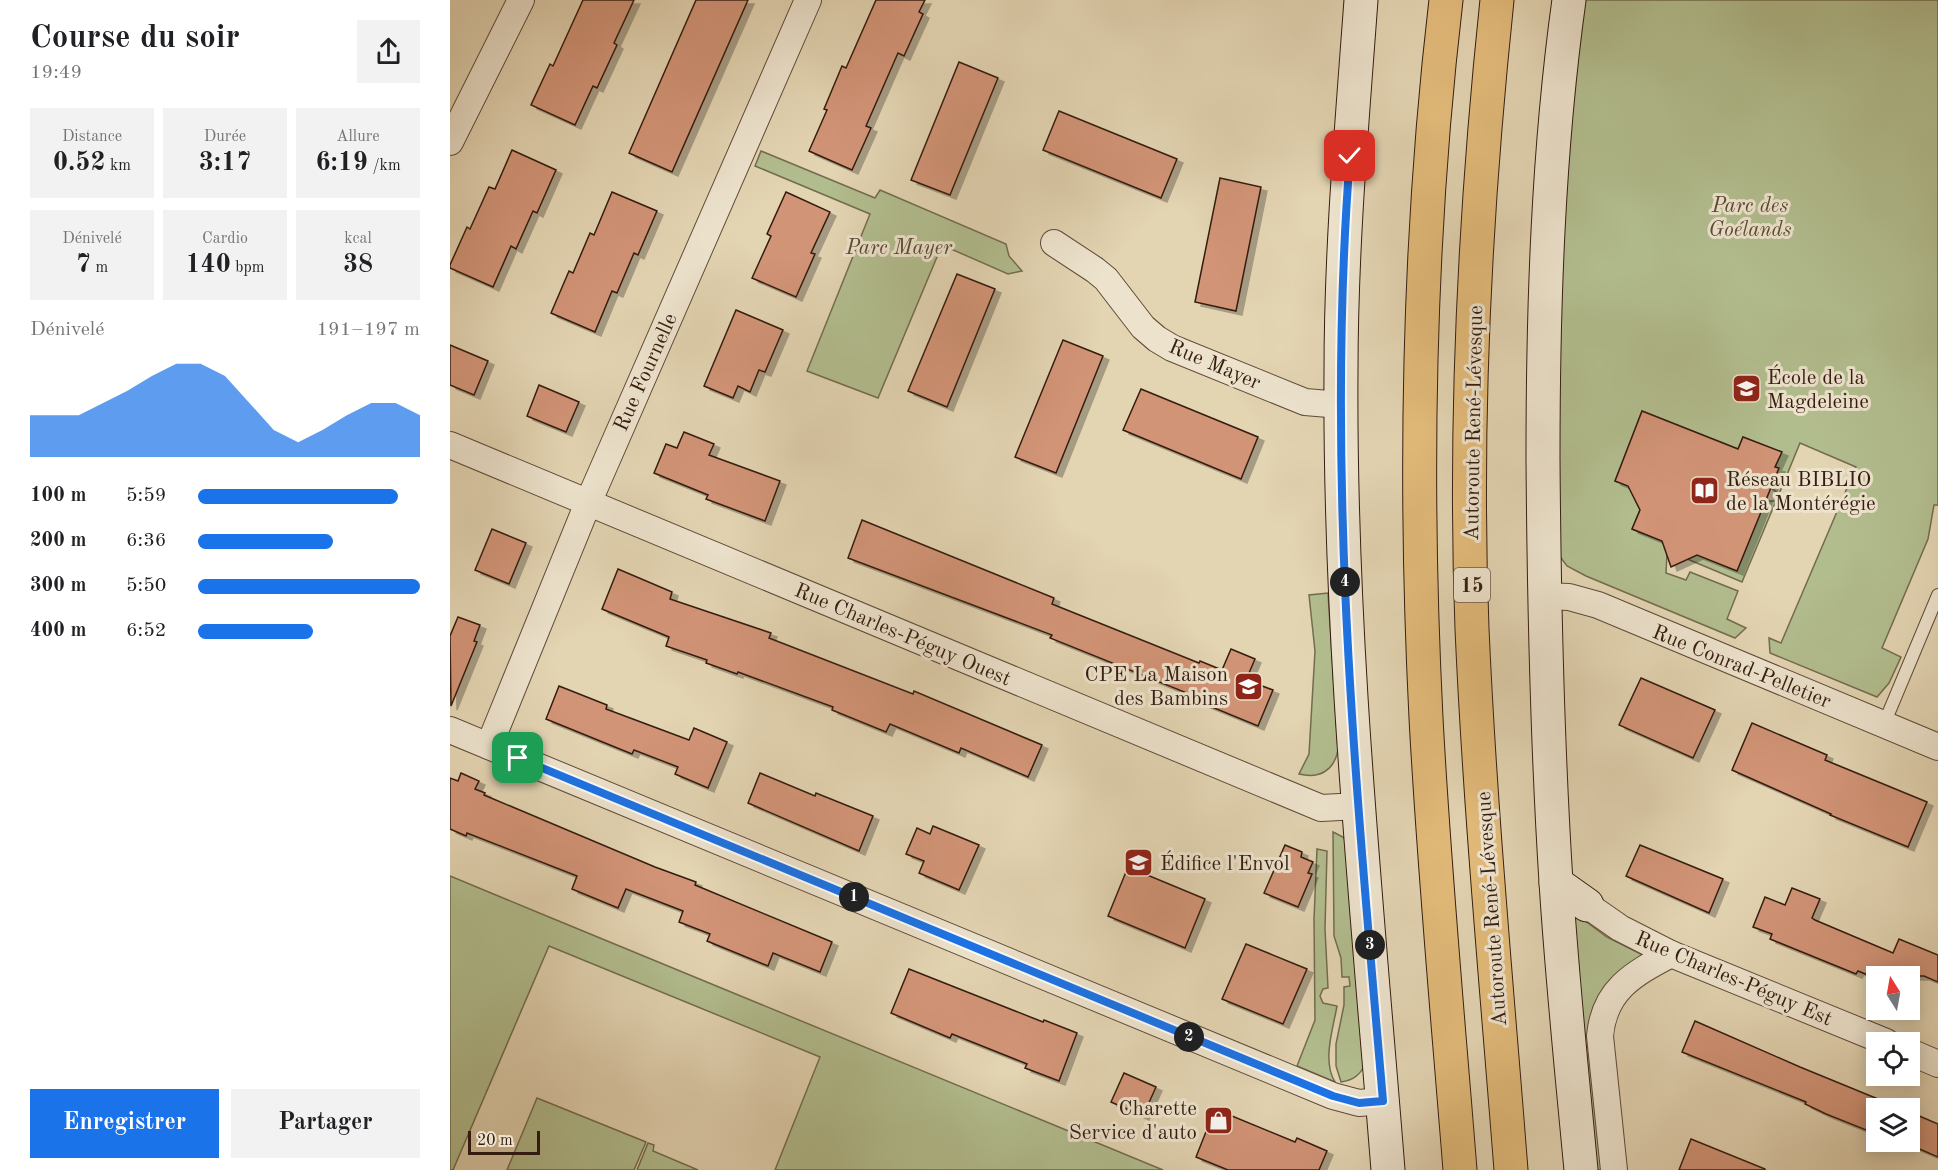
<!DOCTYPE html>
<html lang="fr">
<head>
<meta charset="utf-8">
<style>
	:root { --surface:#fff; --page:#f2f2f2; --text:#202124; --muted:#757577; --accent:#1a73e8 }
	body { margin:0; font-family:"Old Standard TT",serif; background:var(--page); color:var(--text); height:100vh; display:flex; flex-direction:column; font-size:22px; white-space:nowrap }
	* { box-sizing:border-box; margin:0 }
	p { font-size:20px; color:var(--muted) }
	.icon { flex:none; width:33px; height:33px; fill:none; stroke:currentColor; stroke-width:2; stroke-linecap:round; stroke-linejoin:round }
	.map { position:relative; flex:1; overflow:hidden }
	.sheet { display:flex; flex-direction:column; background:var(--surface); width:450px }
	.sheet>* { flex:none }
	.needle { width:39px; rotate:349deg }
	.buttons { position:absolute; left:1416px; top:966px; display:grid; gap:12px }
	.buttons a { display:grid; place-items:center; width:54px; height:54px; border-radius:0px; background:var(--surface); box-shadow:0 3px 15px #0003; font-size:30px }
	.scale { position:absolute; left:18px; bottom:15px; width:72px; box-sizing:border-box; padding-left:6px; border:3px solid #341c10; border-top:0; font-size:16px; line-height:21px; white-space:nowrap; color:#341c10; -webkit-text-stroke:4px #ede3cd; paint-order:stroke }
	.pin { position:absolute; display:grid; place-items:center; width:51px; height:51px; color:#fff; margin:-26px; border-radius:12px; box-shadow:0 3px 9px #0006 }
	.km { position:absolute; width:30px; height:30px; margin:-15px; border-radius:50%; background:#222; color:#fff; font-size:16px; line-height:30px; text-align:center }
	.round { display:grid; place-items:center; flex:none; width:63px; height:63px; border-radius:0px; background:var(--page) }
	.summary { display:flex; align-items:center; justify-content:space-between; height:102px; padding:0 30px }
	h1 { font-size:33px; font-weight:800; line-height:45px }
	.stats { display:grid; grid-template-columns:repeat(3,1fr); gap:9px; height:102px; padding:6px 30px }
	.stats div { display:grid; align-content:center; border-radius:0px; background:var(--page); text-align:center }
	.stats b { font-size:26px; font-weight:800 }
	.stats small { font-size:16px; font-weight:400 }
	.stats p { font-size:16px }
	.chart { height:168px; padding:12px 30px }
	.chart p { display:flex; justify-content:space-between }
	.chart svg { width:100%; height:108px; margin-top:6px; fill:var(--accent); opacity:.7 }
	.button { display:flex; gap:12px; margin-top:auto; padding:12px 30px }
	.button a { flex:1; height:69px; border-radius:0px; background:var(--accent); color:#fff; font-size:24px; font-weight:800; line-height:69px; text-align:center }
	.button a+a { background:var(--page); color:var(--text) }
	ul { padding:0 30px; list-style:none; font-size:20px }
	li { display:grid; grid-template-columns:96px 72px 1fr; align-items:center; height:45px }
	li i { height:15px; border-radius:8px; background:var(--accent) }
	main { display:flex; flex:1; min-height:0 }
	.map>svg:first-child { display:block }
</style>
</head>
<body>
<main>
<section class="sheet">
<div class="summary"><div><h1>Course du soir</h1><p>19:49</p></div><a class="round"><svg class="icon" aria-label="share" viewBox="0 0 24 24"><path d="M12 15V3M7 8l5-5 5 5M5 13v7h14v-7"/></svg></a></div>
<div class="stats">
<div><p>Distance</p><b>0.52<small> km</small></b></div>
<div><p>Durée</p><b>3:17</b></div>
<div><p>Allure</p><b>6:19<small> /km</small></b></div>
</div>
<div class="stats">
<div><p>Dénivelé</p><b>7<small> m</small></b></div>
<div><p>Cardio</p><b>140<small> bpm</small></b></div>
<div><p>kcal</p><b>38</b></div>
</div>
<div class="chart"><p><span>Dénivelé</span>191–197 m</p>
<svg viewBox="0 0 160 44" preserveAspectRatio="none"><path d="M0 44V27L10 27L20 27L30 22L40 17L50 11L60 6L70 6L80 11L90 22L100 33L110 38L120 33L130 27L140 22L150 22L160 27V44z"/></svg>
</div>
<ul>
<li><b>100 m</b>5:59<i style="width:90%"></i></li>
<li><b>200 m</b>6:36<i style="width:61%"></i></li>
<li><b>300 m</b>5:50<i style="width:100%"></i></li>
<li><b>400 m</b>6:52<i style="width:52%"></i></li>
</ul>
<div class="button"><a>Enregistrer</a><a>Partager</a></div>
</section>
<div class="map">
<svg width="1488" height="1170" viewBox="0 0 1488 1170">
	<defs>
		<filter id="shadow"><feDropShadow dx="6" dy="4" stdDeviation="0" flood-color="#0004"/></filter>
	</defs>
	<rect width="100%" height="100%" fill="#e3d4b2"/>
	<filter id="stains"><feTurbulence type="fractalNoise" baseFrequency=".00333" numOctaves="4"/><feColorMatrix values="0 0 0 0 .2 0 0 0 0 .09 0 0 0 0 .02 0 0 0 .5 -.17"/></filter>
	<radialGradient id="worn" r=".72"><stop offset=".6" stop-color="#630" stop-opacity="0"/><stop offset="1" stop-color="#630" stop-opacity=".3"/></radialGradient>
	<!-- green -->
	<g fill="#b2bd8e" stroke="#736c4f" stroke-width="1.5">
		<path d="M1135,0H1488V505H1484L1478,539L1432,648L1451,657L1439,683L1427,697L1320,653L1319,638L1331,643L1406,467L1350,443L1329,494L1321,488L1328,468L1325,467L1331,452L1293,437L1288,449L1192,411L1165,481L1186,488L1192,505L1182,529L1221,544L1217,554L1216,573L1236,580L1240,572L1288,591L1277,619L1296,628L1285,638L1136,576L1117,566L1108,554L1106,335L1113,181Z"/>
		<path d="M311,151L425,198L430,190L556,244L559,256L572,271L558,274L492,245L428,398L357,371L420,214L305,166Z"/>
		<path d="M1316,501H1326L1292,582L1235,558Z"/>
		<path d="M878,593L888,750C884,771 869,779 849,774L859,754L865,651L859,595Z"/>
		<path d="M883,832L893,837L898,845L915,1065C909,1076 903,1080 891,1082L886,1066V1044L894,1005V987L900,986L899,977H892L891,958L884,936Z"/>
		<path d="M867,849L877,851L875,929L878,988L873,989L870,996L873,1003L887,1006C883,1029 872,1061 885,1082L847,1066L865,1020L864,919Z"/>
		<path d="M0,876L99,917L713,1170H325L370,1057L99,946L3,1170H0Z"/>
		<path d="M1119,909L1157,937L1197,957L1182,962L1155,987L1152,1170H1142Z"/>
		<path d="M87,1098L196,1142L184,1170H57Z"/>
		<path d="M198,1143L204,1145L203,1151L248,1170H187Z"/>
	</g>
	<!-- building -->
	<g fill="#d29477" stroke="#341c10" stroke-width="1.5" filter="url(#shadow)">
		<path d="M133,0H184L164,43L167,45L147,88L143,86L125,125L81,105L100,64L103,66Z"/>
		<path d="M246,0H298L222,172L179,153Z"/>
		<path d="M426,0H475L469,12L473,14L454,56L448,53L416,126L421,128L402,170L359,151L377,110L374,109L392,66L396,68Z"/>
		<path d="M509,62L548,78L500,195L461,180Z"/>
		<path d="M609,111L727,159L711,198L593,150Z"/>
		<path d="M62,150L106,170L87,213L83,211L66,249L61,246L43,287L0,268V265L17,227L20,229L39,187L45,189Z"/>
		<path d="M770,178L811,187L786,311L745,302Z"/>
		<path d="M162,192L207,211L188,255L184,253L167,293L162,291L145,332L101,313L119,271L123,273L140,233L144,235Z"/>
		<path d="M336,192L380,212L361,253L365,254L346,297L302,278L321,236L317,234Z"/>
		<path d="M507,274L545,289L497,407L458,391Z"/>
		<path d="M286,310L333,330L315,372L309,370L300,392L288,386L283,398L254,386Z"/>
		<path d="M613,340L653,356L606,473L565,457Z"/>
		<path d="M0,345L38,361L24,395L0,385Z"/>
		<path d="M89,385L129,402L116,432L77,416Z"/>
		<path d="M691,389L808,437L791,479L673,430Z"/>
		<path d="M1192,411L1288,449L1293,437L1332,452L1325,467L1329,468L1287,571L1247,555L1221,567L1212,541L1182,529L1190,510L1178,486L1165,481Z"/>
		<path d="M234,432L264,444L259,455L330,481L315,521L256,499L258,495L204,473L216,444L227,448Z"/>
		<path d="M412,520L604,598L602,604L749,663L750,661L772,670L781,649L805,659L796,680L823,690L808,726L735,696L737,693L600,638L602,635L398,558Z"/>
		<path d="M42,529L76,543L59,584L25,570Z"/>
		<path d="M168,569L222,592L220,599L321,633L319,638L463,694L464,691L592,745L578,777L511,748L509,753L440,724L436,732L382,710L383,707L288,672L287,674L256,663L257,660L216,646L219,637L152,609Z"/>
		<path d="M8,617L30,625L24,641L27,642L1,706L0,636Z"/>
		<path d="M1191,678L1265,710L1243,758L1169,725Z"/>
		<path d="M109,686L157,705L156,709L239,740L244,728L277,742L258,788L225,774L228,767L184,750L182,754L96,719Z"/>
		<path d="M1302,723L1377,755L1375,760L1477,802L1458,847L1380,815L1381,814L1282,770Z"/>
		<path d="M11,773L29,781L25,789L35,793L34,795L205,867L246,882L245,885L382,942L370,972L323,953L318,966L257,941L260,934L229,922L233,911L176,889L168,908L122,889L127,876L17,833L16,836L0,829V778L8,781Z"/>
		<path d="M310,773L365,796L366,793L423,816L409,851L298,803Z"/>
		<path d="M483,826L529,845L509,890L469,873L474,861L456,854L467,828L480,834Z"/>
		<path d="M835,845L852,852L851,857L863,862L858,873L862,874L848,907L814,893Z"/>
		<path d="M1190,845L1273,879L1259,913L1176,876Z"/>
		<path d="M678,867L755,899L735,948L658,916Z"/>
		<path d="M1342,888L1370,899L1362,918L1365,920L1443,953L1449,939L1488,955V982L1474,976H1420L1408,971L1406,974L1320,939L1322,934L1303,927L1315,897L1335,905Z"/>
		<path d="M796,944L857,969L833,1024L772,999Z"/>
		<path d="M459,969L593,1022L594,1020L627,1033L609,1081L575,1068L577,1064L502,1034L500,1038L441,1013Z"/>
		<path d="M1245,1021L1350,1067L1450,1108H1426V1134L1376,1114L1355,1104L1356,1102L1232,1052Z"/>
		<path d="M674,1073L706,1087L693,1116L661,1102Z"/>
		<path d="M765,1109L845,1142L847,1138L877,1151L869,1170H778L746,1157Z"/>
		<path d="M1460,1112L1488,1124V1157L1458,1144V1147L1444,1142H1460Z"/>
		<path d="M1241,1139L1315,1169V1170H1229Z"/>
	</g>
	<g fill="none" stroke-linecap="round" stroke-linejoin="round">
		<defs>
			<path id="lane" d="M1434,724L1488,595"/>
			<g id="street">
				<path d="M0,142L71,0"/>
				<path d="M604,243L645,270L656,279L693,327L707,339L722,348L855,402L891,405"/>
				<path d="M0,445L871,808L909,806"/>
				<path d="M1094,596L1119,597L1148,605L1488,747"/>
				<path d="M0,730L883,1096L909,1103L933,1101"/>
				<path d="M39,746L138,503L358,0"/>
				<path d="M1137,905L1170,928L1221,954L1436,1042"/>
				<path d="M1460,1052L1488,1064"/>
				<path d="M1164,1170L1150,1036C1154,990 1183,974 1221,954"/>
			</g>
			<g id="secondary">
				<path d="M911,0C902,123 891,247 891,371C889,638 917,904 938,1170"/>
				<path d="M1119,0C1098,151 1093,306 1093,458C1094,600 1097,741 1106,882C1112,978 1122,1074 1131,1170"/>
				<path d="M1106,883L1137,905"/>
			</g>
			<g id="highway">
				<path d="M996,0C968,238 964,479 976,718C984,869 998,1019 1010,1170"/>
				<path d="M1047,0C1025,209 1014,419 1022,629C1030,810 1047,990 1061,1170"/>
			</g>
		</defs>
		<!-- lane casing -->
		<use href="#lane" stroke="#604a38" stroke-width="14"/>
		<!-- street casing -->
		<use href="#street" stroke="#604a38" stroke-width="28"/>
		<!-- secondary casing -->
		<use href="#secondary" stroke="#341c10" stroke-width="35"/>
		<!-- highway casing -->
		<use href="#highway" stroke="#341c10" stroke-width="35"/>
		<!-- lane -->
		<use href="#lane" stroke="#ede3cd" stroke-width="12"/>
		<!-- street -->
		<use href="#street" stroke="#ede3cd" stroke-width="26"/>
		<!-- secondary -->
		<use href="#secondary" stroke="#ede3cd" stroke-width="33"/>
		<!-- highway -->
		<use href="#highway" stroke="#e2ba79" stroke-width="33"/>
	</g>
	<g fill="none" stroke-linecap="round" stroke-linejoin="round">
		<defs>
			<path id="route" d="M68,758L883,1096L909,1103L933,1101C906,787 875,471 900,156"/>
		</defs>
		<!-- route casing -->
		<use href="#route" stroke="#fff" stroke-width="12"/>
		<!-- route -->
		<use href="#route" stroke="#1a73e8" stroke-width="8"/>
	</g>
	<!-- icons -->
	<defs>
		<symbol id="school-square" viewBox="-11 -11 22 22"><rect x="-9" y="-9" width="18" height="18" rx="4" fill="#8f2418" stroke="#ede3cd"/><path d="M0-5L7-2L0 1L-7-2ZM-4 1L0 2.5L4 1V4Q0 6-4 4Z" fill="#fff"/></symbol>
		<symbol id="library-square" viewBox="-11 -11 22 22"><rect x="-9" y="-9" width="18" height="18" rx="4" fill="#8f2418" stroke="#ede3cd"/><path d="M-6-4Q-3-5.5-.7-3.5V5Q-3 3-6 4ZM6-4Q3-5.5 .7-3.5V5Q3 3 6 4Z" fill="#fff"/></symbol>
		<symbol id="university-square" viewBox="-11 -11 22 22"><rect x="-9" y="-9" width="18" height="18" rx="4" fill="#8f2418" stroke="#ede3cd"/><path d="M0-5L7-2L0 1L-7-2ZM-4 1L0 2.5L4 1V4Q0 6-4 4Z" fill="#fff"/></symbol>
		<symbol id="shop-square" viewBox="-11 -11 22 22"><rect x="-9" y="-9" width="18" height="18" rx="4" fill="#8f2418" stroke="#ede3cd"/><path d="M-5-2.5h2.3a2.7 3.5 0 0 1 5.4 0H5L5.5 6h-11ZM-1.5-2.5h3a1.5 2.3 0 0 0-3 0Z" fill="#fff"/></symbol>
	</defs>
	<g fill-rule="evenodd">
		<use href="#school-square" x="1280" y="372" width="33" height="33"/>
		<use href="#library-square" x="1238" y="474" width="33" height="33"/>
		<use href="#school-square" x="782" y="670" width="33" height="33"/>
		<use href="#university-square" x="672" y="846" width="33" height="33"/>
		<use href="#shop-square" x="752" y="1104" width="33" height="33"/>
	</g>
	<g text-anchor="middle" stroke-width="6" stroke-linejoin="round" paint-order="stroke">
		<!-- shield labels -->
		<rect fill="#ede3cd" stroke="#6c5849" stroke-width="1.5" x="1004" y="568" width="36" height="34" rx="4.5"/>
		<g font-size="20" font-weight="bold" fill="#341c10">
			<text x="1022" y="592">15</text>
		</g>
		<!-- park labels -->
		<g font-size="21" font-style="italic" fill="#5a4c36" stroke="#ede3cd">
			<text x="1300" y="212">Parc des<tspan x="1300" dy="24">Goélands</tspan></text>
			<text x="449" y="254">Parc Mayer</text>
		</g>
		<!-- street labels -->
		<g font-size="21" fill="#341c10" stroke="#ede3cd">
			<text transform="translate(765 364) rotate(23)" y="7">Rue Mayer</text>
			<text transform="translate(195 372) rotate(-66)" y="7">Rue Fournelle</text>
			<text transform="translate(1023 423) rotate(-89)" y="7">Autoroute René-Lévesque</text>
			<text transform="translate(453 634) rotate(23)" y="7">Rue Charles-Péguy Ouest</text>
			<text transform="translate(1292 666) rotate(22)" y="7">Rue Conrad-Pelletier</text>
			<text transform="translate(1041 909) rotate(-94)" y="7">Autoroute René-Lévesque</text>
			<text transform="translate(1284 978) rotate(23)" y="7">Rue Charles-Péguy Est</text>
		</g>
		<!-- poi labels -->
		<g font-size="21" fill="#341c10" stroke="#ede3cd" text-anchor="start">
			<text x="1317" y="384">École de la<tspan x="1317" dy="24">Magdeleine</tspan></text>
			<text x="1276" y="486">Réseau BIBLIO<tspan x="1276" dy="24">de la Montérégie</tspan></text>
			<text x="778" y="681" text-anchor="end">CPE La Maison<tspan x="778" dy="24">des Bambins</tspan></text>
			<text x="710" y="870">Édifice l'Envol</text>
			<text x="747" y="1115" text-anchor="end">Charette<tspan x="747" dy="24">Service d'auto</tspan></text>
		</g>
	</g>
	<rect width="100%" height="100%" filter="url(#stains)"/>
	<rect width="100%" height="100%" fill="url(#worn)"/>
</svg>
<div class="buttons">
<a><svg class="needle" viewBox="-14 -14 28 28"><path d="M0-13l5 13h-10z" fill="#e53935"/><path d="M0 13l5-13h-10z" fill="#757577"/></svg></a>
<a><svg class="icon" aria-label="locate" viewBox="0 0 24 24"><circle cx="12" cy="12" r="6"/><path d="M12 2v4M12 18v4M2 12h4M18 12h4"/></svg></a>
<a><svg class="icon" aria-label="layers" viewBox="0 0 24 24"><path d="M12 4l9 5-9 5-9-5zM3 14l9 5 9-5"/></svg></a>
</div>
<div class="scale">20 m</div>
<div class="pin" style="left:68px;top:758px;background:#1e9e55"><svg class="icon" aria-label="arrive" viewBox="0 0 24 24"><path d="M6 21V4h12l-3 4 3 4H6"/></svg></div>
<div class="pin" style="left:900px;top:156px;background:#d93025"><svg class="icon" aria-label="check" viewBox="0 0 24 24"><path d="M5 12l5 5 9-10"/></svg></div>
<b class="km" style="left:404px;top:897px">1</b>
<b class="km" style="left:739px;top:1037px">2</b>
<b class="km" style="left:920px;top:945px">3</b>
<b class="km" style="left:895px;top:582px">4</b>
</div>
</main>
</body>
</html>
